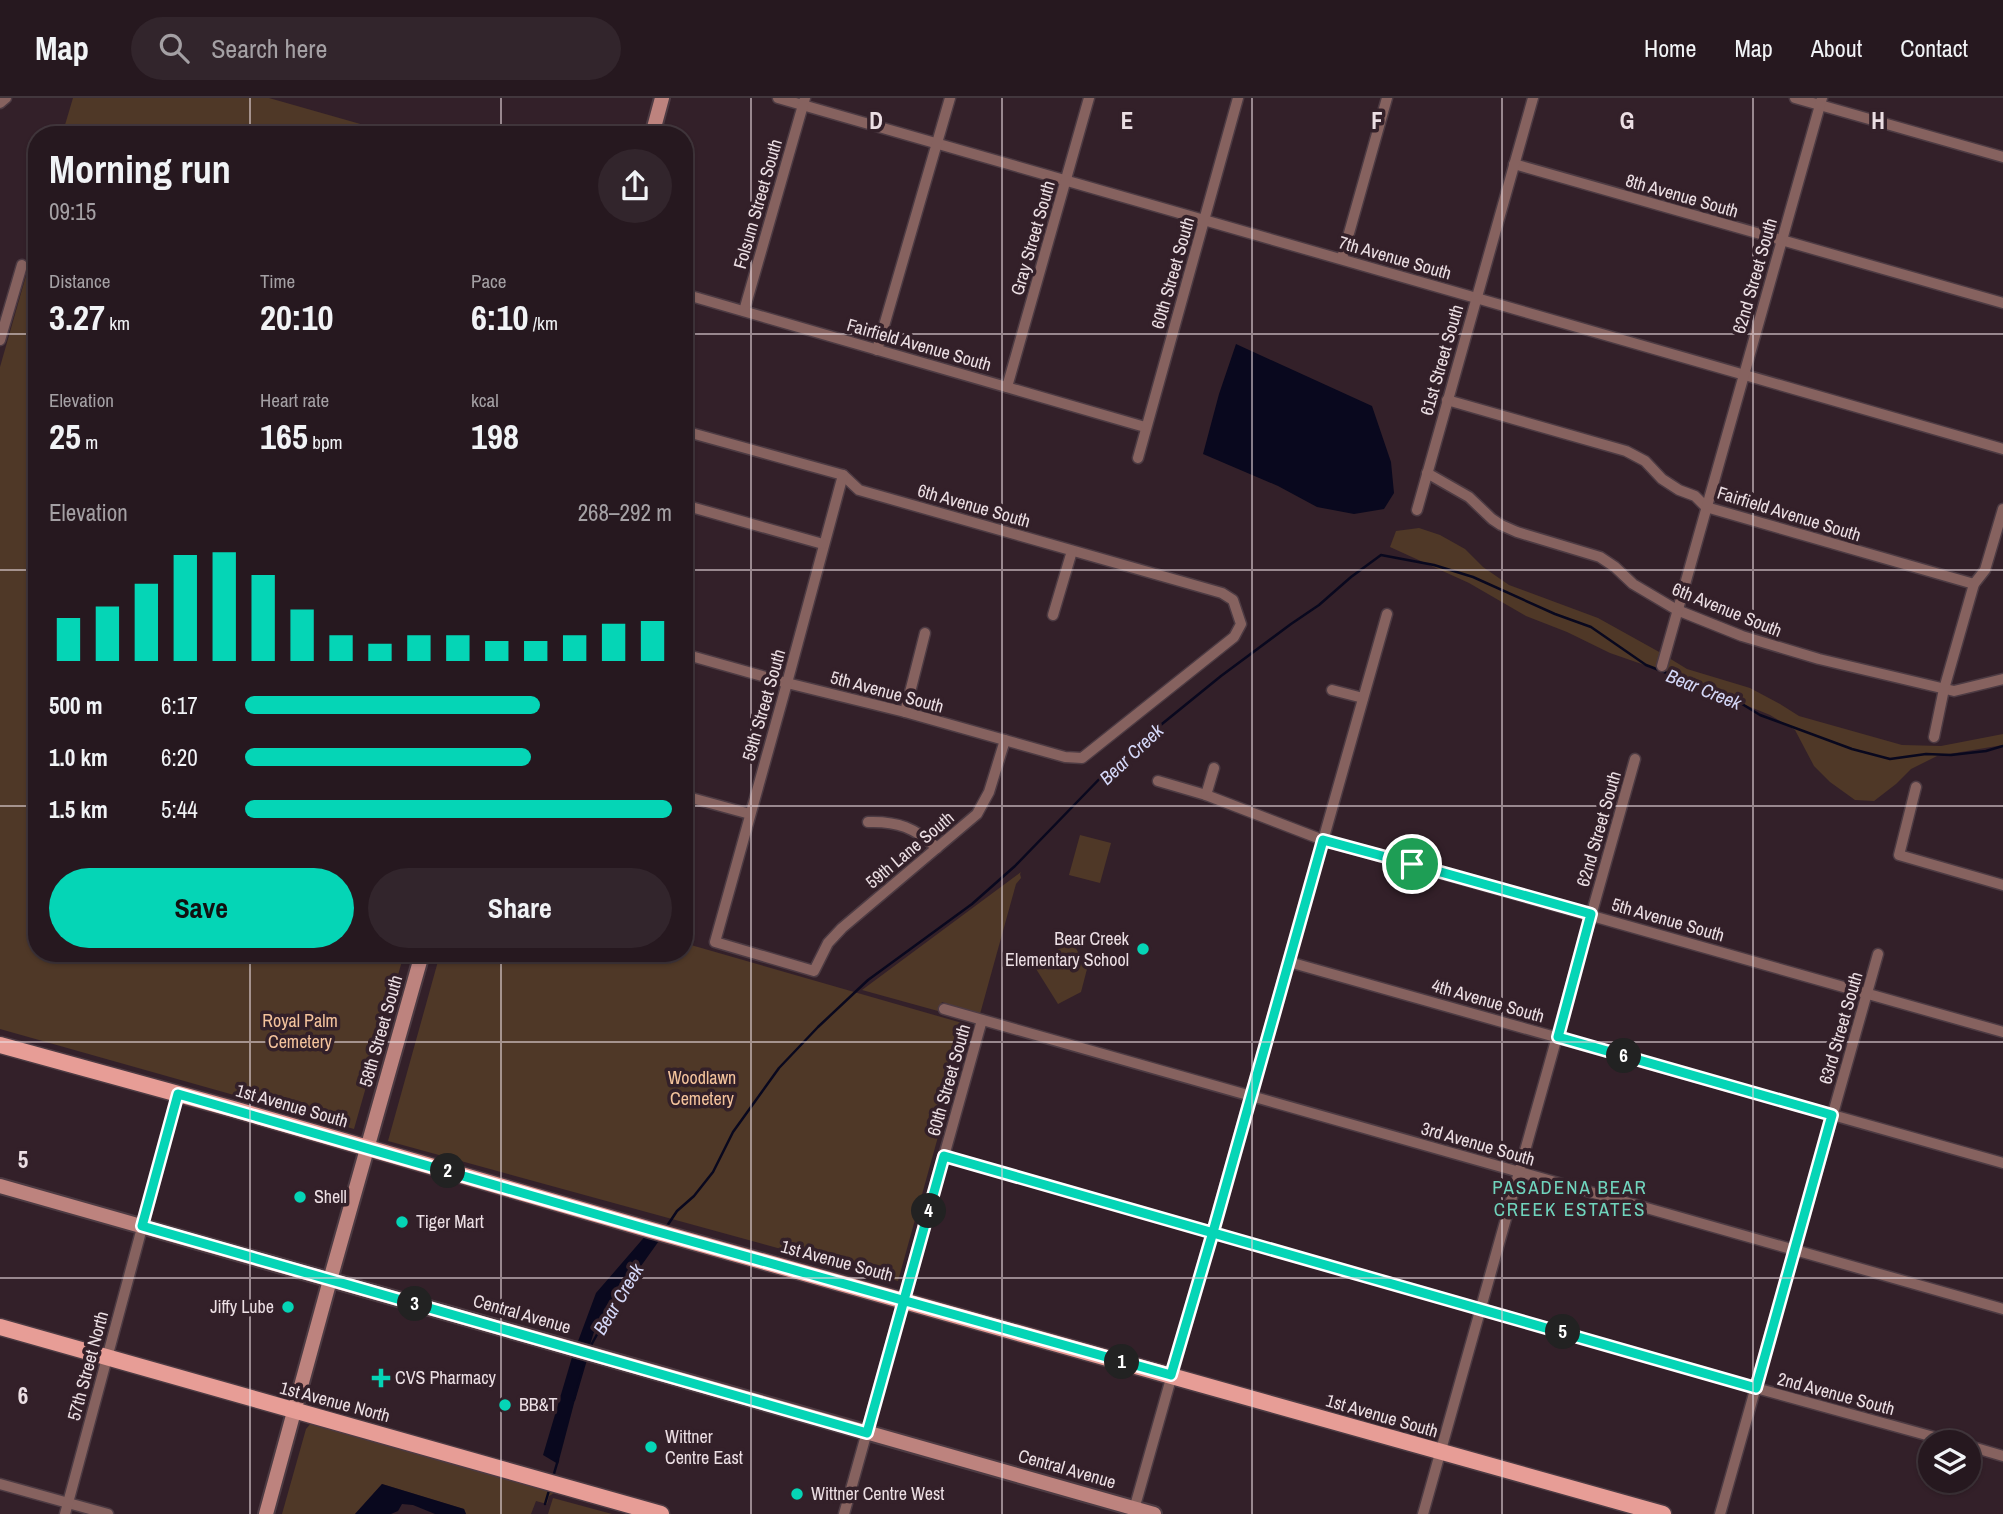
<!DOCTYPE html>
<html lang="en">
<head>
<meta charset="utf-8">
<style>
	:root { --surface:#26181f; --page:#32252c; --text:#f1f3f6; --muted:#a4a0a4; --line:#42373d; --accent:#05d5b6 }
	body { margin:0; font-family:"Archivo Narrow",sans-serif; background:var(--page); color:var(--text); height:100vh; display:flex; flex-direction:column; font-size:26px; white-space:nowrap }
	* { box-sizing:border-box; margin:0 }
	p { font-size:23px; color:var(--muted) }
	.icon { flex:none; width:38px; height:38px; fill:none; stroke:currentColor; stroke-width:2; stroke-linecap:round; stroke-linejoin:round }
	.map { position:relative; flex:1; overflow:hidden }
	.drawer { position:absolute; left:28px; top:28px; width:665px; height:836px; display:flex; flex-direction:column; background:var(--surface); border-radius:28px; box-shadow:0 2px 5px #0004,0 0 0 2px var(--line) }
	.drawer>* { flex:none }
	.controls { position:absolute; left:1918px; top:1332px; display:grid; gap:14px }
	.controls a { display:grid; place-items:center; width:63px; height:63px; border-radius:50%; background:var(--surface); box-shadow:0 2px 5px #0004,0 0 0 2px var(--line); font-size:35px }
	.pin { position:absolute; display:grid; place-items:center; width:60px; height:60px; color:#fff; margin:-30px; border:4px solid #fff; border-radius:50%; box-shadow:0 2px 7px #0007 }
	.km { position:absolute; width:35px; height:35px; margin:-18px; border-radius:50%; background:#222; color:#fff; font-size:19px; line-height:35px; text-align:center }
	.round { display:grid; place-items:center; flex:none; width:74px; height:74px; border-radius:37px; background:var(--page) }
	.head { display:flex; align-items:center; justify-content:space-between; height:119px; padding:0 21px }
	h1 { font-size:38px; font-weight:700; line-height:52px }
	.metrics { display:grid; grid-template-columns:repeat(3,1fr); gap:10px; height:119px; padding:7px 21px }
	.metrics div { display:grid; align-content:center }
	.metrics b { font-size:35px; font-weight:700 }
	.metrics small { font-size:19px; font-weight:400 }
	.metrics p { font-size:19px }
	.chart { height:196px; padding:14px 21px }
	.chart p { display:flex; justify-content:space-between }
	.chart svg { width:100%; height:126px; margin-top:7px; stroke:var(--accent); stroke-width:6 }
	.cta { display:flex; gap:14px; margin-top:auto; padding:14px 21px }
	.cta a { flex:1; height:80px; border-radius:42px; background:var(--accent); color:#111; font-size:28px; font-weight:700; line-height:80px; text-align:center }
	.cta a+a { background:var(--page); color:var(--text) }
	ul { padding:0 21px; list-style:none; font-size:23px }
	li { display:grid; grid-template-columns:112px 84px 1fr; align-items:center; height:52px }
	li i { height:18px; border-radius:9px; background:var(--accent) }
	header { display:flex; align-items:center; gap:42px; box-sizing:border-box; height:98px; padding:0 35px; background:var(--surface); border-bottom:2px solid var(--line) }
	header strong { font-size:33px }
	nav { display:flex; gap:38px; margin-inline-start:auto; font-size:24px }
	.search { width:490px; height:63px; background:var(--page); display:flex; align-items:center; gap:18px; box-sizing:border-box; padding:0 24px; border-radius:38px; color:var(--muted); font-size:26px }
	.map>svg:first-child { display:block }
</style>
</head>
<body>
<header>
<strong>Map</strong>
<div class="search"><svg class="icon" aria-label="search" viewBox="0 0 24 24"><circle cx="10" cy="10" r="6"/><path d="M15 15l6 6"/></svg>Search here</div>
<nav><a>Home</a><a>Map</a><a>About</a><a>Contact</a></nav>
</header>
<div class="map">
<svg width="2003" height="1416" viewBox="0 0 2003 1416">
	<rect width="100%" height="100%" fill="#332029"/>
	<!-- green -->
	<g fill="#4f3827">
		<path d="M73,0H269L399,37H62Z"/>
		<path d="M37,139V856H404L354,1031L0,931V269Z"/>
		<path d="M1419,430L1440,437L1465,451L1483,469L1509,487L1598,520L1661,555L1656,571L1610,555L1567,534L1526,518L1469,485L1390,449L1396,433Z"/>
		<path d="M1669,560L1687,571L1750,590L1780,606L1799,618L1902,647L1941,648L2003,636V647L1937,658L1911,671L1896,686L1874,703L1855,702L1830,684L1814,668L1795,632L1770,617L1662,573L1666,574Z"/>
		<path d="M1080,737L1111,745L1100,785L1069,777Z"/>
		<path d="M1021,774L1020,776L1021,780L1016,786L980,916L942,904L938,913L862,892Z"/>
		<path d="M1072,843L1087,871L1081,894L1058,906L1033,866Z"/>
		<path d="M684,845L969,927L898,1183L388,1043L440,856H684Z"/>
		<path d="M312,1324L640,1416H629L554,1395L549,1398L547,1406L536,1403L531,1416H466L464,1411L382,1386L355,1416H282L306,1331Z"/>
		<path d="M553,1400L612,1416H548Z"/>
	</g>
	<!-- water -->
	<g fill="#09081e">
		<path d="M1236,246L1372,308L1391,364L1394,395L1384,411L1354,416L1317,409L1278,388L1203,356L1219,296Z"/>
		<path d="M647,1136L661,1140L594,1234L589,1250L577,1246L596,1195Z"/>
		<path d="M573,1256L586,1260L558,1366L543,1357Z"/>
		<path d="M382,1386L464,1411L466,1416H435L413,1407L402,1406L398,1413L391,1416H355Z"/>
	</g>
	<g fill="none" stroke-linecap="round" stroke-linejoin="round">
		<!-- stream -->
		<g stroke="#09081e" stroke-width="2.5">
			<path d="M665,1131L677,1113L694,1098L713,1074L733,1034L779,970L818,929L868,882L972,806L1015,768L1109,671L1141,643L1221,578L1291,526L1319,507L1351,479L1381,457L1434,467L1473,479L1555,516L1591,529L1646,567L1734,601L1760,617L1852,651L1890,661L1926,656L1951,657L1986,653L2003,648"/>
			<path d="M589,1251L611,1211"/>
			<path d="M574,1302L586,1261"/>
			<path d="M553,1379L558,1362"/>
			<path d="M545,1406L550,1389"/>
		</g>
		<defs>
			<g id="street">
				<path d="M778,0L2003,351"/>
				<path d="M1795,0L2003,59"/>
				<path d="M0,5L6,0"/>
				<path d="M1514,66L2003,205"/>
				<path d="M1342,160L1387,0"/>
				<path d="M684,196L1145,329"/>
				<path d="M744,213L805,0"/>
				<path d="M0,242L22,167"/>
				<path d="M877,252L950,0"/>
				<path d="M1007,289L1089,0"/>
				<path d="M1447,302L1626,353L1645,363L1662,381L1679,392L1695,398L1706,409L1974,486"/>
				<path d="M684,333L843,377L859,392L1222,495L1233,502L1241,526L1234,539L1082,660L1065,659L905,614L787,585L684,556"/>
				<path d="M1138,360L1238,0"/>
				<path d="M1427,375L1469,399L1492,421L1501,427L1517,434L1600,459L1615,469L1633,486L1677,512L1742,538L1819,561L1954,593L2003,581"/>
				<path d="M843,377L787,585L715,844L814,873L828,845L842,830L977,716L989,694L1005,642"/>
				<path d="M684,407L823,446"/>
				<path d="M1417,412L1533,0"/>
				<path d="M1053,517L1072,453"/>
				<path d="M1662,568L1822,0"/>
				<path d="M1332,592L1363,600"/>
				<path d="M905,614L925,535"/>
				<path d="M1934,639L1944,591L1974,486L1985,472L2003,411"/>
				<path d="M1158,683L1206,697L1323,742L2003,934"/>
				<path d="M1916,689L1899,757L2003,787"/>
				<path d="M1206,697L1214,670"/>
				<path d="M684,698L750,716"/>
				<path d="M868,724C898,723 915,730 937,750"/>
				<path d="M1289,864L2003,1065"/>
				<path d="M944,911L2003,1211"/>
				<path d="M944,1058L1756,1290L1952,1344"/>
				<path d="M1969,1348L2003,1358"/>
				<path d="M0,1386L108,1416"/>
				<path d="M1133,1415L1387,516"/>
				<path d="M65,1416L178,996"/>
				<path d="M844,1416L982,922"/>
				<path d="M1423,1416L1635,661"/>
				<path d="M1720,1416L1878,856"/>
			</g>
			<g id="secondary">
				<path d="M652,37L662,0"/>
				<path d="M0,1088L1154,1416"/>
				<path d="M266,1416L330,1182L422,856"/>
			</g>
			<g id="primary">
				<path d="M0,947L233,1011L651,1132L1663,1416"/>
				<path d="M0,1229L661,1416"/>
			</g>
		</defs>
		<!-- street casing -->
		<use href="#street" stroke="#4d3b43" stroke-width="13"/>
		<!-- secondary casing -->
		<use href="#secondary" stroke="#4d3b43" stroke-width="18"/>
		<!-- primary casing -->
		<use href="#primary" stroke="#4d3b43" stroke-width="19"/>
		<!-- street -->
		<use href="#street" stroke="#86625f" stroke-width="10"/>
		<!-- secondary -->
		<use href="#secondary" stroke="#bd837e" stroke-width="14"/>
		<!-- primary -->
		<use href="#primary" stroke="#e79d96" stroke-width="16"/>
	</g>
	<g fill="none" stroke-linecap="round" stroke-linejoin="round">
		<defs>
			<path id="route" d="M1412,766L1323,742L1213,1134L1171,1277L651,1132L178,996L142,1128L867,1335L944,1058L1756,1290L1832,1017L1558,939L1591,816L1412,766"/>
		</defs>
		<!-- route casing -->
		<use href="#route" stroke="#fff" stroke-width="14"/>
		<!-- route -->
		<use href="#route" stroke="#05d5b6" stroke-width="9"/>
	</g>
	<!-- grid -->
	<path fill="none" stroke="#ecdfe4" stroke-width="2" stroke-opacity="0.55" d="M250,0V37M501,0V37M751,0V1416M1002,0V1416M1252,0V1416M1502,0V1416M1753,0V1416M0,236H37M684,236H2003M0,472H37M684,472H2003M0,708H37M684,708H2003M250,856V1416M501,856V1416M0,944H2003M0,1180H2003"/>
	<!-- markers -->
	<g fill="#05d5b6" stroke="#332029" stroke-width="2.5">
		<circle cx="1143" cy="851" r="7"/>
		<circle cx="300" cy="1099" r="7"/>
		<circle cx="402" cy="1124" r="7"/>
		<circle cx="288" cy="1209" r="7"/>
		<path d="M377.5 1269.5h7v7h7v7h-7v7h-7v-7h-7v-7h7z"/>
		<circle cx="505" cy="1307" r="7"/>
		<circle cx="651" cy="1349" r="7"/>
		<circle cx="797" cy="1396" r="7"/>
	</g>
	<g text-anchor="middle" stroke-width="7" stroke-linejoin="round" paint-order="stroke">
		<!-- street labels -->
		<g font-size="18" fill="#ecdfe4" stroke="#332029">
			<text transform="translate(1682 98) rotate(16)" y="6">8th Avenue South</text>
			<text transform="translate(758 106) rotate(-74)" y="6">Folsum Street South</text>
			<text transform="translate(1033 140) rotate(-74)" y="6">Gray Street South</text>
			<text transform="translate(1395 160) rotate(16)" y="6">7th Avenue South</text>
			<text transform="translate(1173 175) rotate(-74)" y="6">60th Street South</text>
			<text transform="translate(1755 178) rotate(-74)" y="6">62nd Street South</text>
			<text transform="translate(919 247) rotate(16)" y="6">Fairfield Avenue South</text>
			<text transform="translate(1442 262) rotate(-74)" y="6">61st Street South</text>
			<text transform="translate(974 408) rotate(16)" y="6">6th Avenue South</text>
			<text transform="translate(1789 416) rotate(17)" y="6">Fairfield Avenue South</text>
			<text transform="translate(1727 512) rotate(22)" y="6">6th Avenue South</text>
			<text transform="translate(887 594) rotate(15)" y="6">5th Avenue South</text>
			<text transform="translate(764 607) rotate(-74)" y="6">59th Street South</text>
			<text transform="translate(1599 731) rotate(-74)" y="6">62nd Street South</text>
			<text transform="translate(910 752) rotate(-40)" y="6">59th Lane South</text>
			<text transform="translate(1668 822) rotate(16)" y="6">5th Avenue South</text>
			<text transform="translate(1488 903) rotate(16)" y="6">4th Avenue South</text>
			<text transform="translate(1841 930) rotate(-74)" y="6">63rd Street South</text>
			<text transform="translate(381 933) rotate(-74)" y="6">58th Street South</text>
			<text transform="translate(949 982) rotate(-74)" y="6">60th Street South</text>
			<text transform="translate(292 1008) rotate(16)" y="6">1st Avenue South</text>
			<text transform="translate(1478 1046) rotate(16)" y="6">3rd Avenue South</text>
			<text transform="translate(837 1163) rotate(15)" y="6">1st Avenue South</text>
			<text transform="translate(522 1216) rotate(16)" y="6">Central Avenue</text>
			<text transform="translate(88 1268) rotate(-75)" y="6">57th Street North</text>
			<text transform="translate(1836 1296) rotate(15)" y="6">2nd Avenue South</text>
			<text transform="translate(335 1304) rotate(15)" y="6">1st Avenue North</text>
			<text transform="translate(1382 1318) rotate(16)" y="6">1st Avenue South</text>
			<text transform="translate(1067 1371) rotate(16)" y="6">Central Avenue</text>
		</g>
		<!-- poi labels -->
		<g font-size="18" fill="#ecdfe4" stroke="#332029" text-anchor="start">
			<text x="1129" y="847" text-anchor="end">Bear Creek<tspan x="1129" dy="21">Elementary School</tspan></text>
			<text x="314" y="1105">Shell</text>
			<text x="416" y="1130">Tiger Mart</text>
			<text x="274" y="1215" text-anchor="end">Jiffy Lube</text>
			<text x="395" y="1286">CVS Pharmacy</text>
			<text x="519" y="1313">BB&amp;T</text>
			<text x="665" y="1345">Wittner<tspan x="665" dy="21">Centre East</tspan></text>
			<text x="811" y="1402">Wittner Centre West</text>
		</g>
		<!-- park labels -->
		<g font-size="18" fill="#f4c39c" stroke="#332029">
			<text x="300" y="929">Royal Palm<tspan x="300" dy="21">Cemetery</tspan></text>
			<text x="702" y="986">Woodlawn<tspan x="702" dy="21">Cemetery</tspan></text>
		</g>
		<!-- water labels -->
		<g font-size="19" font-style="italic" fill="#d5d8f9" stroke="#332029">
			<text transform="translate(1704 591) rotate(22)" y="7">Bear Creek</text>
			<text transform="translate(1131 656) rotate(-43)" y="7">Bear Creek</text>
			<text transform="translate(618 1201) rotate(-59)" y="7">Bear Creek</text>
		</g>
		<!-- neighbourhood labels -->
		<g font-size="19" letter-spacing="2" fill="#70d4bd" stroke="#332029">
			<text x="1570" y="1096">PASADENA BEAR<tspan x="1570" dy="22">CREEK ESTATES</tspan></text>
		</g>
	</g>
	<g font-size="23" text-anchor="middle" font-weight="bold" fill="#ecdfe4" stroke="#332029" stroke-width="7" stroke-linejoin="round" paint-order="stroke">
		<text x="876" y="31">D</text>
		<text x="1127" y="31">E</text>
		<text x="1377" y="31">F</text>
		<text x="1627" y="31">G</text>
		<text x="1878" y="31">H</text>
		<text x="23" y="1070">5</text>
		<text x="23" y="1306">6</text>
	</g>
</svg>
<div class="controls">
<a><svg class="icon" aria-label="layers" viewBox="0 0 24 24"><path d="M12 4l9 5-9 5-9-5zM3 14l9 5 9-5"/></svg></a>
</div>
<div class="pin" style="left:1412px;top:766px;background:#1e9e55"><svg class="icon" aria-label="arrive" viewBox="0 0 24 24"><path d="M6 21V4h12l-3 4 3 4H6"/></svg></div>
<b class="km" style="left:1122px;top:1264px">1</b>
<b class="km" style="left:448px;top:1073px">2</b>
<b class="km" style="left:415px;top:1206px">3</b>
<b class="km" style="left:929px;top:1113px">4</b>
<b class="km" style="left:1563px;top:1234px">5</b>
<b class="km" style="left:1624px;top:958px">6</b>
<section class="drawer">
<div class="head"><div><h1>Morning run</h1><p>09:15</p></div><a class="round"><svg class="icon" aria-label="share" viewBox="0 0 24 24"><path d="M12 15V3M7 8l5-5 5 5M5 13v7h14v-7"/></svg></a></div>
<div class="metrics">
<div><p>Distance</p><b>3.27<small> km</small></b></div>
<div><p>Time</p><b>20:10</b></div>
<div><p>Pace</p><b>6:10<small> /km</small></b></div>
</div>
<div class="metrics">
<div><p>Elevation</p><b>25<small> m</small></b></div>
<div><p>Heart rate</p><b>165<small> bpm</small></b></div>
<div><p>kcal</p><b>198</b></div>
</div>
<div class="chart"><p><span>Elevation</span>268–292 m</p>
<svg viewBox="0 0 160 44" preserveAspectRatio="none"><path d="M5 44V29M15 44V25M25 44V17M35 44V7M45 44V6M55 44V14M65 44V26M75 44V35M85 44V38M95 44V35M105 44V35M115 44V37M125 44V37M135 44V35M145 44V31M155 44V30"/></svg>
</div>
<ul>
<li><b>500 m</b>6:17<i style="width:69%"></i></li>
<li><b>1.0 km</b>6:20<i style="width:67%"></i></li>
<li><b>1.5 km</b>5:44<i style="width:100%"></i></li>
</ul>
<div class="cta"><a>Save</a><a>Share</a></div>
</section>
</div>
</body>
</html>
